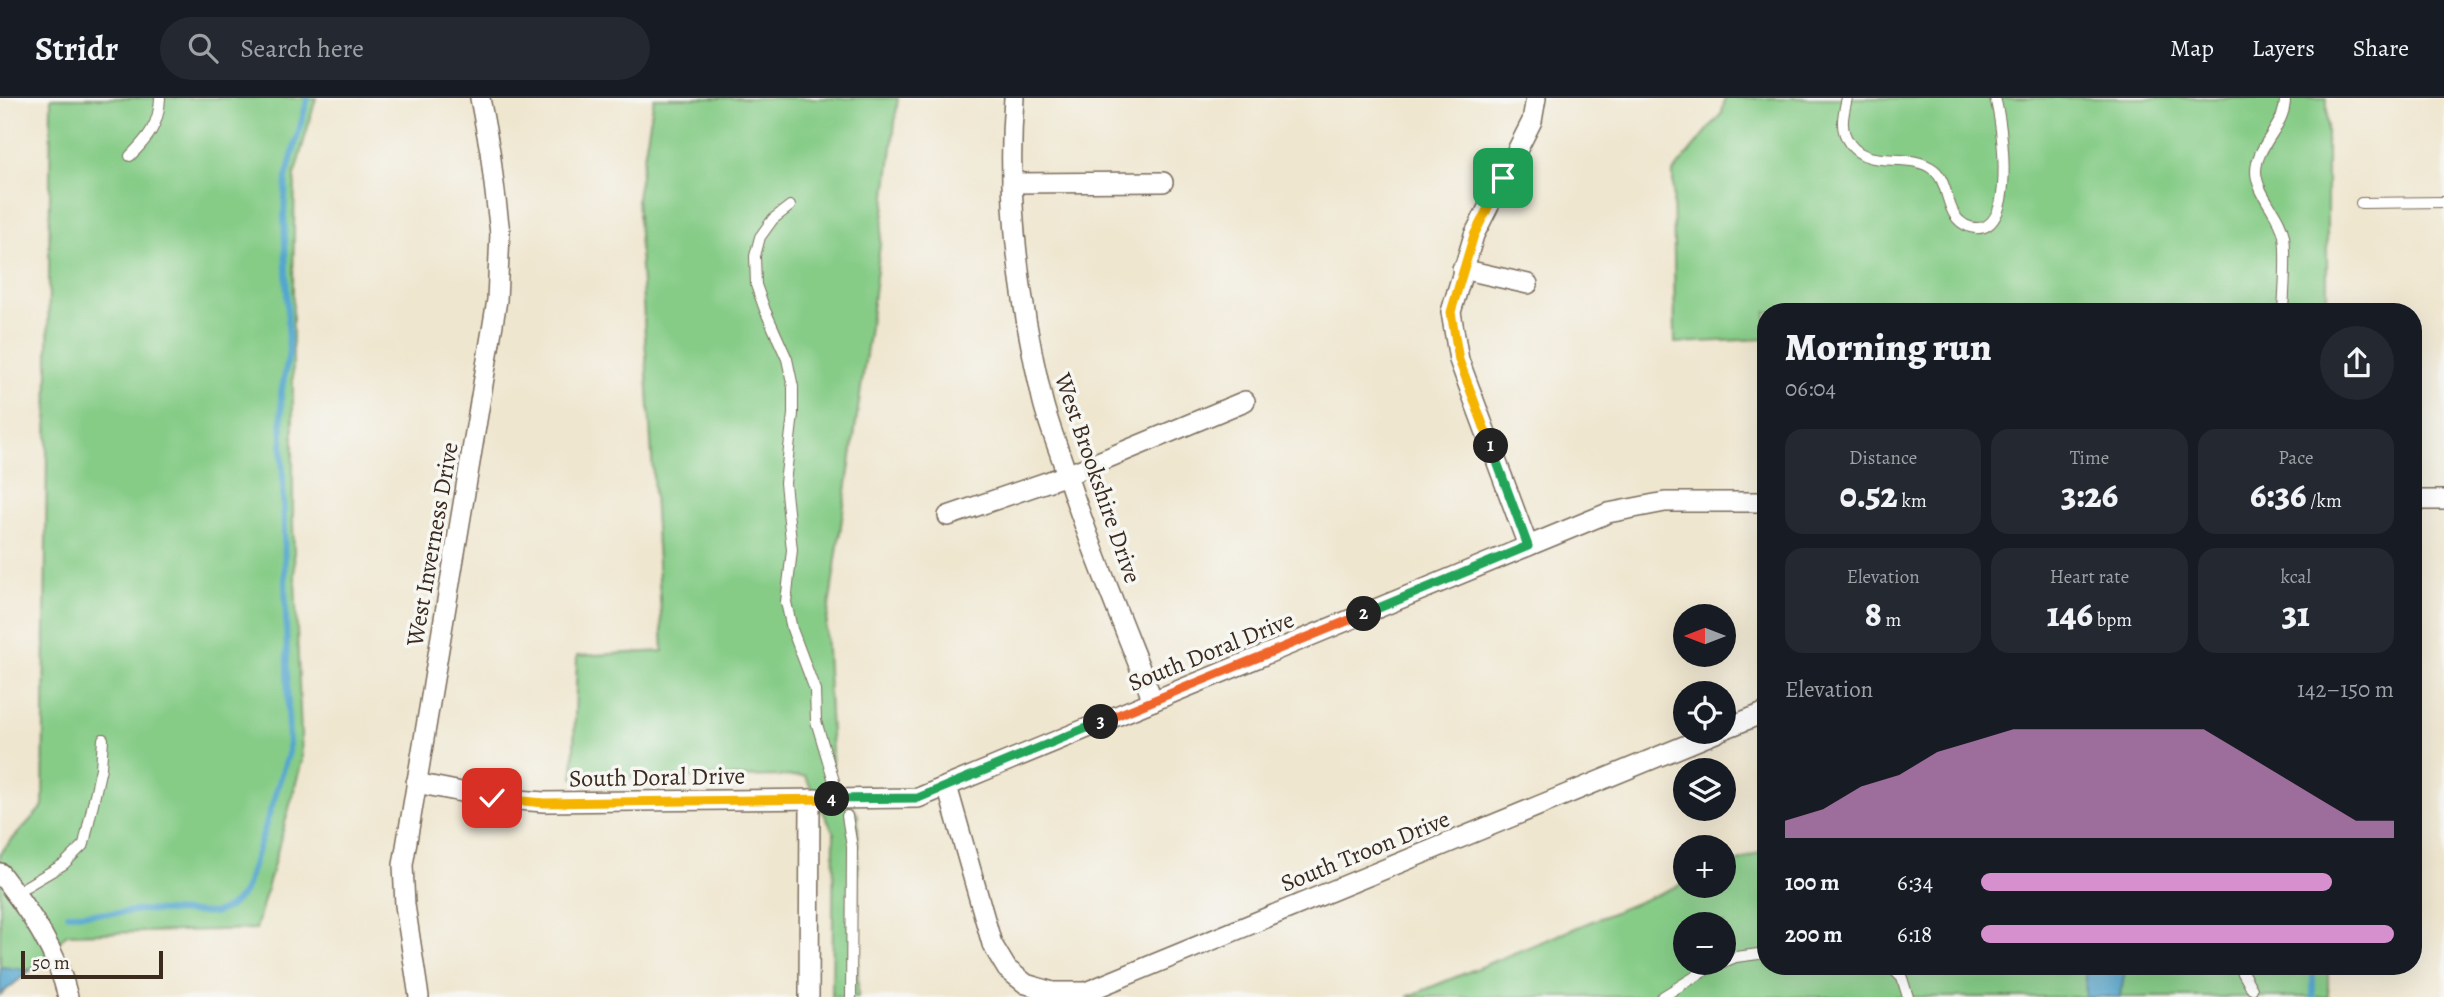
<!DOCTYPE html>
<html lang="en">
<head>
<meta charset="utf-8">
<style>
	:root { --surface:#171b24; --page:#242831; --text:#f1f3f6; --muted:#9ea1a6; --line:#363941; --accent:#d690ce }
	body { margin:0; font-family:Alegreya,serif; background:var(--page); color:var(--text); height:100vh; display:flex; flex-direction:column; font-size:26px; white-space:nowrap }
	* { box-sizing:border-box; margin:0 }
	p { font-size:23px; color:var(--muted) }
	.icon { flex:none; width:38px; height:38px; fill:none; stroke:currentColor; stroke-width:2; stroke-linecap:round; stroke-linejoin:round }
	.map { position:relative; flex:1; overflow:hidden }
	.sheet { position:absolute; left:1757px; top:205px; width:665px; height:672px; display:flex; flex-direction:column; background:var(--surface); border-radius:28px; box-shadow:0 7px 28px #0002 }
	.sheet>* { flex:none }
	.needle { width:46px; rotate:270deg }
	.buttons { position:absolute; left:1673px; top:506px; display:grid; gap:14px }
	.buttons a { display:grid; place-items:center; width:63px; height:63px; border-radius:50%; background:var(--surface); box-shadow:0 7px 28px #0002; font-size:35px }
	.scale { position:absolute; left:21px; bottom:18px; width:142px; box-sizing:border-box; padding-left:7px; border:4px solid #3b2a1e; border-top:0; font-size:19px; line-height:24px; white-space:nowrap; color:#3b2a1e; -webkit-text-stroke:5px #f6f6f2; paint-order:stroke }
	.pin { position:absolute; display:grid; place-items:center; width:60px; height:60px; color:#fff; margin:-30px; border-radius:14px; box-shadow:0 4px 10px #0006 }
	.km { position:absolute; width:35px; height:35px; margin:-18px; border-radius:50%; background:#222; color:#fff; font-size:19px; line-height:35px; text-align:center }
	.round { display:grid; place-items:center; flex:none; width:74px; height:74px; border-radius:37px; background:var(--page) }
	.summary { display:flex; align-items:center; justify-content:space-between; height:119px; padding:0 28px }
	h1 { font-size:38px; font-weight:800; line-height:52px }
	.stats { display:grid; grid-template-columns:repeat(3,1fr); gap:10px; height:119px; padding:7px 28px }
	.stats div { display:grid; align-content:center; border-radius:18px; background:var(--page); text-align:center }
	.stats b { font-size:35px; font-weight:800 }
	.stats small { font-size:19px; font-weight:400 }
	.stats p { font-size:19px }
	.chart { height:196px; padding:14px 28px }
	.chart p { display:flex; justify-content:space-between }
	.chart svg { width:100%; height:126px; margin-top:7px; fill:var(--accent); opacity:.7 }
	ul { padding:0 28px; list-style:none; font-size:23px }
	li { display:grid; grid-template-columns:112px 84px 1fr; align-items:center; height:52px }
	li i { height:18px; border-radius:9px; background:var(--accent) }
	header { display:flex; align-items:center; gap:42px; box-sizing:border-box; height:98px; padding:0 35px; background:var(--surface); border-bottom:2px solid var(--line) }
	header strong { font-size:33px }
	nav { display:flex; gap:38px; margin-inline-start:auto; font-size:24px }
	.search { width:490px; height:63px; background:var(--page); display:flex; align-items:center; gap:18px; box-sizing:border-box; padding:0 24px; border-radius:38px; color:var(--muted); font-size:26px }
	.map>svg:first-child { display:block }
</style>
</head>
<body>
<header>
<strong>Stridr</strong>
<div class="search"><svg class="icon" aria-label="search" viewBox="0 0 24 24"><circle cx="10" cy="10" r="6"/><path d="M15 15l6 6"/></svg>Search here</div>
<nav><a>Map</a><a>Layers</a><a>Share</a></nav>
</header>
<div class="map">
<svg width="2444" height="899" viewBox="0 0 2444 899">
	<rect width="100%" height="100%" fill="#f6f6f2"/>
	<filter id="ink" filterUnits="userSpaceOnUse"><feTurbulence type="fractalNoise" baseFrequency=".0143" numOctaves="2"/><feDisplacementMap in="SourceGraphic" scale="14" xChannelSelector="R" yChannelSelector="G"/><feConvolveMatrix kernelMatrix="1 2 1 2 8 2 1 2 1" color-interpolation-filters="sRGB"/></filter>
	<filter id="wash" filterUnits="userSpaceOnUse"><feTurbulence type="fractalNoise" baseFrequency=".00686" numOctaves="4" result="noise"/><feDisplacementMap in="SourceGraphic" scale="28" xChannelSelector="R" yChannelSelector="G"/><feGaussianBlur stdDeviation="1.57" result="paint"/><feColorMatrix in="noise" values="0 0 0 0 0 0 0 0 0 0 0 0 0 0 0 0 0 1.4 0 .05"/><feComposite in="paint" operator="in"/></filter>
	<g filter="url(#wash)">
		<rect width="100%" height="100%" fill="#efe6cf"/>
		<!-- green -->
		<g fill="#86cc87" stroke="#607b52" stroke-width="2" fill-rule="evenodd">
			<path d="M51,0H316L295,75L293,187V427L302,663L256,831L67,836L31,872L0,897V755L43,708Z"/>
			<path d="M654,0H898L869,236L826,530L833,678L858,717V899H832L834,735L805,678L573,680L577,558L663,553L637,100Z"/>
			<path d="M1725,0H2327V213L1766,214V241L1675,245L1673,74L1722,15Z"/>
			<path d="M1766,752V868H2328V899H1407L1685,785V788H1724V769ZM1685,826H1724V864H1685Z"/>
		</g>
		<!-- water -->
		<g fill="#53a6ce" stroke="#476876" stroke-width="2">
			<path d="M2084,868H2126L2120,899H2084L2086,895Z"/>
			<path d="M0,869L31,872L0,897Z"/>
		</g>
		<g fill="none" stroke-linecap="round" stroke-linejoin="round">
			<!-- stream -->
			<g stroke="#53a6ce" stroke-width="6">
				<path d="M68,816L120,815L141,812L215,815L231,808L245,793L289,653L281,296L289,255L284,116L286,80L308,0"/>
				<path d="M2313,868V899"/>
			</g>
		</g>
	</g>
	<g filter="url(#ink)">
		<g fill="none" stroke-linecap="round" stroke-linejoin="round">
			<defs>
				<g id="lane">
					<path d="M1847,0C1843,17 1839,31 1850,46C1870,73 1909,52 1934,72C1951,86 1944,121 1970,129C2019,143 2002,23 1995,0"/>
					<path d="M130,58C148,40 159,27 160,0"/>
					<path d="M2361,105L2444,104"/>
					<path d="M790,108L773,121L760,139L755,158L756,187L765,212L787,261L793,289V316L785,385L792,452L786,504L792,531L815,592L816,623L834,683"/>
					<path d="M2283,214C2284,190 2287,160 2284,138C2280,116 2257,97 2256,74C2256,46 2286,29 2285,0"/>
					<path d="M847,718L852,749L851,899"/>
					<path d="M25,789L64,766L84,746L101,670L103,641"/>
					<path d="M1724,864L1736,859L1766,855"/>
					<path d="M1890,868L1902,880L1908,899"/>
					<path d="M2239,868L2252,891"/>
					<path d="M1662,899L1709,870L1722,864"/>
				</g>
				<g id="street">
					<path d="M1014,0C1006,100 1019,202 1042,300C1047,322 1056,344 1063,365C1089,446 1122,524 1153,603"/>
					<path d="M1012,85L1163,84"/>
					<path d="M1462,171L1528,186"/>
					<path d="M2413,402H2444"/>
					<path d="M948,418L1067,377L1245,303"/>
					<path d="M1528,448L1459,262L1451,214L1474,137L1532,23L1536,0"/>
					<path d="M1724,631L1766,614"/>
					<path d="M416,685L492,700L544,704L918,700L1608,415L1665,404H1766"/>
					<path d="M947,688L992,846L1007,871L1026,886L1053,894H1086L1718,634"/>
					<path d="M0,775C29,813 57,852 68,899"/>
					<path d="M419,899L405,807L403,767L497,202L500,135L490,53L480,0"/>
					<path d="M809,899L810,701"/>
				</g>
			</defs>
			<!-- lane casing -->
			<use href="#lane" stroke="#7a6c5c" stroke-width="12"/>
			<!-- street casing -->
			<use href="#street" stroke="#7a6c5c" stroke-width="22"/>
			<!-- lane -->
			<use href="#lane" stroke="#fff" stroke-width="10"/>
			<!-- street -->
			<use href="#street" stroke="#fff" stroke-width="19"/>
		</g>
	</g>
	<g fill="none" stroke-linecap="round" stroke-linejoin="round" filter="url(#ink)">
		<defs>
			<path id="split-1" d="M1491,348L1459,262L1451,214L1474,137L1503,80"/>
			<path id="split-2" d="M1364,516L1528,448L1491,348"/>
			<path id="split-3" d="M1101,624L1364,516"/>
			<path id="split-4" d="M832,701L918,700L1101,624"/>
			<path id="split-5" d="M492,700L544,705L832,701"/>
		</defs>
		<!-- split-1 casing -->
		<use href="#split-1" stroke="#fff" stroke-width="14"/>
		<!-- split-2 casing -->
		<use href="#split-2" stroke="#fff" stroke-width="14"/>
		<!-- split-3 casing -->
		<use href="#split-3" stroke="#fff" stroke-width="14"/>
		<!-- split-4 casing -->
		<use href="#split-4" stroke="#fff" stroke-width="14"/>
		<!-- split-5 casing -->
		<use href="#split-5" stroke="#fff" stroke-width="14"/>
		<!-- split-1 -->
		<use href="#split-1" stroke="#f5b400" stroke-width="9"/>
		<!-- split-2 -->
		<use href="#split-2" stroke="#22a559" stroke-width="9"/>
		<!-- split-3 -->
		<use href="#split-3" stroke="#f0652b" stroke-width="9"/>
		<!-- split-4 -->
		<use href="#split-4" stroke="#22a559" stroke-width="9"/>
		<!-- split-5 -->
		<use href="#split-5" stroke="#f5b400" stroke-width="9"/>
	</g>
	<g text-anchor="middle" stroke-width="7" stroke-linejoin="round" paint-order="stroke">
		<!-- street labels -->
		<g font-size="24" fill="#3b2a1e" stroke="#f6f6f2">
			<text transform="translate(1098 380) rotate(71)" y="8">West Brookshire Drive</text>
			<text transform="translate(432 446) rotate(-80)" y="8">West Inverness Drive</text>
			<text transform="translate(1211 553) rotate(-22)" y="8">South Doral Drive</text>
			<text transform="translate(657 679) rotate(-1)" y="8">South Doral Drive</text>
			<text transform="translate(1365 753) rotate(-22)" y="8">South Troon Drive</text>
		</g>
	</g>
</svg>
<div class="buttons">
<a><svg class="needle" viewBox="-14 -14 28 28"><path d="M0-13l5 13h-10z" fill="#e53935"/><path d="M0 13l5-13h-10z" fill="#9ea1a6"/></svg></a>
<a><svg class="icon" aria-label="locate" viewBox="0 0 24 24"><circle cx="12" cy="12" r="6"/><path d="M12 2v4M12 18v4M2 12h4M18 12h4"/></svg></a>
<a><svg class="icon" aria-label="layers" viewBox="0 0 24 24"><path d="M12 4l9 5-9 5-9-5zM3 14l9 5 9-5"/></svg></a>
<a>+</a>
<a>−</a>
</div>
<div class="scale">50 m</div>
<div class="pin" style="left:1503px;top:80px;background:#1e9e55"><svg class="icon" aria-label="arrive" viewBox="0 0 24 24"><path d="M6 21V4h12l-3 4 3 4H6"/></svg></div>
<div class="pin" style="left:492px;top:700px;background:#d93025"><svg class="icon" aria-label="check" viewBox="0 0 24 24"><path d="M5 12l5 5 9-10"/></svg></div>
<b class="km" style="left:1491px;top:348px">1</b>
<b class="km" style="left:1364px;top:516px">2</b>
<b class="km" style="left:1101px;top:624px">3</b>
<b class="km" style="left:832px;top:701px">4</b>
<section class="sheet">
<div class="summary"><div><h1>Morning run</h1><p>06:04</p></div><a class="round"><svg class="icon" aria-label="share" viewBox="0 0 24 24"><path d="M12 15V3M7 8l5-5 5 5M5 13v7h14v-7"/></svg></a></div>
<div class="stats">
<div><p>Distance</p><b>0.52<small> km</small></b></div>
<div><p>Time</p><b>3:26</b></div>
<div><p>Pace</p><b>6:36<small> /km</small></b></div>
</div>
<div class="stats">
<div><p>Elevation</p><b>8<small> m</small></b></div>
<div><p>Heart rate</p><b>146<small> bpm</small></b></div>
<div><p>kcal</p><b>31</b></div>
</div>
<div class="chart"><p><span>Elevation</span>142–150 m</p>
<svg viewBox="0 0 160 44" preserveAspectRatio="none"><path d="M0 44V38L10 34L20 26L30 22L40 14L50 10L60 6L70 6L80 6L90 6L100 6L110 6L120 14L130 22L140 30L150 38L160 38V44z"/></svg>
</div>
<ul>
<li><b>100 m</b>6:34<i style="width:85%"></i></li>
<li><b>200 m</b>6:18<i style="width:100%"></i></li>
</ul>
</section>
</div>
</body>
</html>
